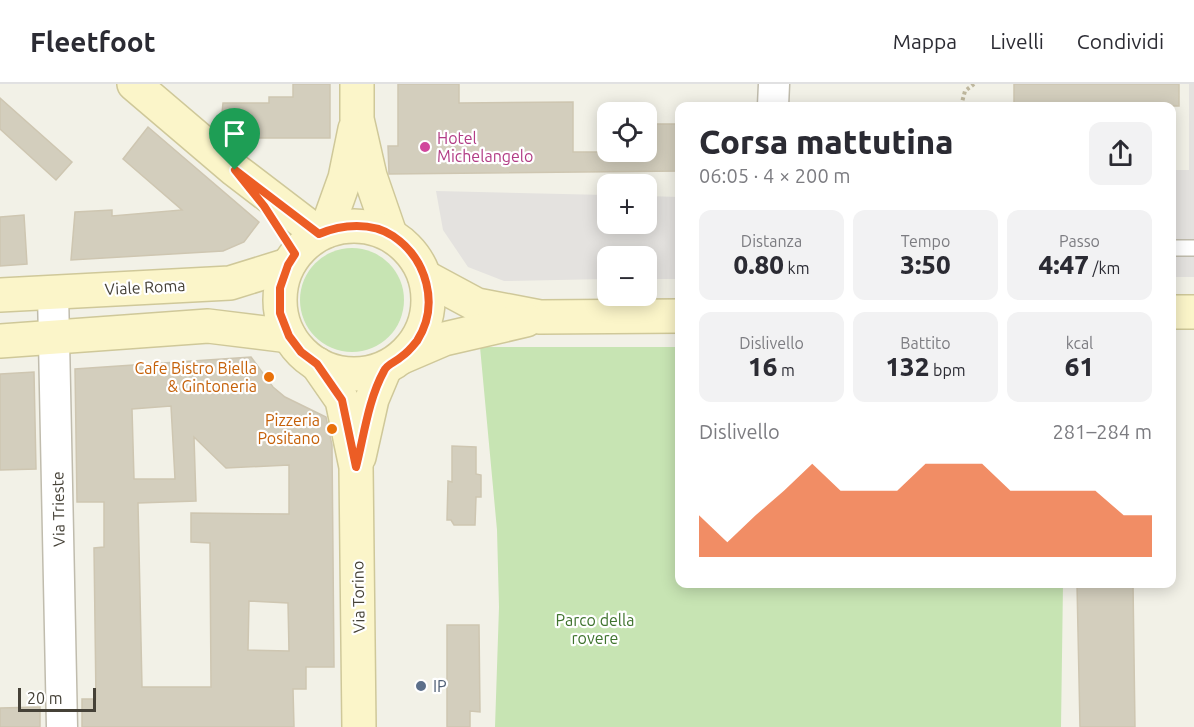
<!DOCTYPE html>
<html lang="it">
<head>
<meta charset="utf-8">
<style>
	:root { --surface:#fff; --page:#f2f2f3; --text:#2b2b33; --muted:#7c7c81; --line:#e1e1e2; --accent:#ec5d25 }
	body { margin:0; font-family:Ubuntu,sans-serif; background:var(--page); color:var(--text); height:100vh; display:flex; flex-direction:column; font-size:22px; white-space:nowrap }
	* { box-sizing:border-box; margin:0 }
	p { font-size:20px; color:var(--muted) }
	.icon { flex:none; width:33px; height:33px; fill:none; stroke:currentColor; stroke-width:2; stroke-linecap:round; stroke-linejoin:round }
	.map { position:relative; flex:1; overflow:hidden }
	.details { position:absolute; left:675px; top:18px; width:501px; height:486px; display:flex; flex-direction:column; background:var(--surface); border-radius:12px; box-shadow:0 3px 15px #0003 }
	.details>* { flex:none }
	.controls { position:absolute; left:597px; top:18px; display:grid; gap:12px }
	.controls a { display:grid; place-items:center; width:60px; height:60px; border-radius:12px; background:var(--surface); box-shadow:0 3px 15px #0003; font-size:30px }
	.scale { position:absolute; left:18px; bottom:15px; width:78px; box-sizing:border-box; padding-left:6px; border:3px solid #454137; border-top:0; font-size:16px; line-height:21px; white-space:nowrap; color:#454137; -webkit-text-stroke:4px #fff; paint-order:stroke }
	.pin { position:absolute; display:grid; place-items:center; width:51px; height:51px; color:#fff; margin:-62px -26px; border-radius:50% 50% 50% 0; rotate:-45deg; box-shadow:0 0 6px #0007 }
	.pin .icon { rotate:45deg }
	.round { display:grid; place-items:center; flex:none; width:63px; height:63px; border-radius:12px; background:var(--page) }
	.headline { display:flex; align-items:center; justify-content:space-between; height:102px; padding:0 24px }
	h1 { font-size:33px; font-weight:800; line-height:45px }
	.stats { display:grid; grid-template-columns:repeat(3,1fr); gap:9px; height:102px; padding:6px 24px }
	.stats div { display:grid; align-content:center; border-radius:12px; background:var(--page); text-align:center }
	.stats b { font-size:26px; font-weight:800 }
	.stats small { font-size:16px; font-weight:400 }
	.stats p { font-size:16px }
	.chart { height:168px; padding:12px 24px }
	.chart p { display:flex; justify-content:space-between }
	.chart svg { width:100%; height:108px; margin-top:6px; fill:var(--accent); opacity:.7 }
	header { display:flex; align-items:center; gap:36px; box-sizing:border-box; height:84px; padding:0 30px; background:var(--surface); border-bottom:2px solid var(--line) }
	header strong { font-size:28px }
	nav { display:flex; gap:33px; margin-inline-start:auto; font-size:21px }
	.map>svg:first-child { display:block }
</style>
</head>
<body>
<header>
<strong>Fleetfoot</strong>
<nav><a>Mappa</a><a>Livelli</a><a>Condividi</a></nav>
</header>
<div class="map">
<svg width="1194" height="643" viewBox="0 0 1194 643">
	<rect width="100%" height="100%" fill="#f2f1e7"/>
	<!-- green -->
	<g fill="#c7e4b3">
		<circle cx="352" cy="216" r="52"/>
		<path d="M480,263H679L680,500H1063L1061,643H495L499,523L497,446Z"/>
	</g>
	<!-- parking -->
	<g fill="#e4e2df">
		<path d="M1189,0H1194V193H1172V86H1189Z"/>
		<path d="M436,107L607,111L608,140H646L647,112L679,113V195H647L646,172H608L607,195L504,197L468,183L443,146Z"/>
	</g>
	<!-- building -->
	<g fill="#d3cebd" stroke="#cec6b1" stroke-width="1.5" fill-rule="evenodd">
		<path d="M293,0H330V54H240L221,39L223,19H269V13H293Z"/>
		<path d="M398,0H459V19L573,18V68H646V40H680V87L389,90L388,62H398Z"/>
		<rect x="1014" y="0" width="165" height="22"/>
		<path d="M0,14L72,78L56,96L0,45Z"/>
		<path d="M148,43L259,138L244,158L223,167L71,176L75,128L112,126V132L182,126L123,75Z"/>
		<path d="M24,131L27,180L0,182V133Z"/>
		<path d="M251,273L273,303L285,313L326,333L332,361L334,583H306V605H293L294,643H82V615H96L94,464L104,463V418H77L75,285ZM171,322L175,395H134L132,325ZM194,353L226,384L289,381V430L191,429V458L210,459L211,603H142L138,419L196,417ZM249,517L288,519L289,567L248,566Z"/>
		<path d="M34,288L36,385L0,386V290Z"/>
		<path d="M452,362L476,363V390L481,391V413H476L475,441H454L451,436H447L448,397L452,398Z"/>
		<path d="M1077,500H1133L1135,643H1080Z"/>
		<path d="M447,541H479L480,628L470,627V643H447Z"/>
		<path d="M40,623V643H0V624Z"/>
	</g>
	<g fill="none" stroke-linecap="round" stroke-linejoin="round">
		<defs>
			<path id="lane" d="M1172,164H1194"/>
			<g id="street">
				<path d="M773,22L774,0"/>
				<path d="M53,208L62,643"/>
			</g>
			<g id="secondary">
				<path d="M134,0L235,86L319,150"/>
				<path d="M357,0V35L370,92L390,150"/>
				<circle cx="354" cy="216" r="74"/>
				<path d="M326,147L345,94L355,45"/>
				<path d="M425,193L477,221L540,233L680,232"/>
				<path d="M0,211L230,199L288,181"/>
				<path d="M1172,228H1194"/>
				<path d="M0,257L208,242L289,252"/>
				<path d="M402,273L444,255L526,236"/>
				<path d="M317,280L342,316L356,383L359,643"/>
				<path d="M359,373L372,315L385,284"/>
			</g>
		</defs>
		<!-- lane casing -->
		<use href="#lane" stroke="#c0bcad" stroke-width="18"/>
		<!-- street casing -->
		<use href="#street" stroke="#c0bcad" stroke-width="33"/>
		<!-- secondary casing -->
		<use href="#secondary" stroke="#cfc899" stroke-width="36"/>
		<!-- path -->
		<path stroke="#beb79d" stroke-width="4" stroke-dasharray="3 3" stroke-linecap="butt" d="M961,22L965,7L974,0"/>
		<!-- lane -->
		<use href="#lane" stroke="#fff" stroke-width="15"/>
		<!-- street -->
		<use href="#street" stroke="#fff" stroke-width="30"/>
		<!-- secondary -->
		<use href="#secondary" stroke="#fbf5c9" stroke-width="33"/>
	</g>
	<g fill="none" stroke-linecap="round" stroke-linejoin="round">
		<defs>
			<path id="route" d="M235,86L319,150C342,140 372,138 393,152C427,175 440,221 417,257C413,262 407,269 401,273C396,278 387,280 384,287C368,316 364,352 356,383L342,316L317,280L301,268L289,252L280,229V204L288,181L295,170L264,122Z"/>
		</defs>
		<!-- route casing -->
		<use href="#route" stroke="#fff" stroke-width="12"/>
		<!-- route -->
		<use href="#route" stroke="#ec5d25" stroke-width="8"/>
	</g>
	<!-- markers -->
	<circle fill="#d1479c" stroke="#fff" stroke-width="2" cx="425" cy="63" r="6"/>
	<g fill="#e8710a" stroke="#fff" stroke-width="2">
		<circle cx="269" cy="293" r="6"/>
		<circle cx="332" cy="345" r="6"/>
	</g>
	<circle fill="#5c6f8a" stroke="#fff" stroke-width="2" cx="421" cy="602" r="6"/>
	<g text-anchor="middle" stroke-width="4.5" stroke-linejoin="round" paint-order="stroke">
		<!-- hotel labels -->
		<g font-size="16" fill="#b23c85" stroke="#fff" text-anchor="start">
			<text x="437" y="60">Hotel<tspan x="437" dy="18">Michelangelo</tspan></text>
		</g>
		<!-- street labels -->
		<g font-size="16" fill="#454137" stroke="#fff">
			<text transform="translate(145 203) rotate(-3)" y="6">Viale Roma</text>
			<text transform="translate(58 425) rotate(-91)" y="6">Via Trieste</text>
			<text transform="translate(358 513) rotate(-91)" y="6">Via Torino</text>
		</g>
		<!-- food labels -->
		<g font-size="16" fill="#c56008" stroke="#fff" text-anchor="end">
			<text x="257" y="290">Cafe Bistro Biella<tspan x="257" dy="18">&amp; Gintoneria</tspan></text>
			<text x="320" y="342">Pizzeria<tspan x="320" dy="18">Positano</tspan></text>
		</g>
		<!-- park labels -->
		<g font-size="16" fill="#3f732e" stroke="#fff">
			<text x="595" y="542">Parco della<tspan x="595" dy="18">rovere</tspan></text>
		</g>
		<!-- service labels -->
		<g font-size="16" fill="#4e5e75" stroke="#fff" text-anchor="start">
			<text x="433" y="608">IP</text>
		</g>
	</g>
</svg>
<div class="controls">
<a><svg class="icon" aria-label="locate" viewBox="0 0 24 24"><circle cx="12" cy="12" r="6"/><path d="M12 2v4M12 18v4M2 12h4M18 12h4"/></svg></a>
<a>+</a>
<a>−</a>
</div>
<div class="scale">20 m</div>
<div class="pin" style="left:235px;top:86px;background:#1e9e55"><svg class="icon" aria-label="arrive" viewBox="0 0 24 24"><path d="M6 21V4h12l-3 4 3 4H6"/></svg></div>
<section class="details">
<div class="headline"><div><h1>Corsa mattutina</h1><p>06:05 · 4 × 200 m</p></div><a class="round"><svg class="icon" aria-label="share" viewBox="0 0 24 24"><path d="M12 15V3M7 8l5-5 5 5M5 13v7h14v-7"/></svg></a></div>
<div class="stats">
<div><p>Distanza</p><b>0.80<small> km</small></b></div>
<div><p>Tempo</p><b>3:50</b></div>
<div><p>Passo</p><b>4:47<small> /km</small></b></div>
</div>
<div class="stats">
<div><p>Dislivello</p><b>16<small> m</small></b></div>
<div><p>Battito</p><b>132<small> bpm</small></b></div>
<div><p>kcal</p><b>61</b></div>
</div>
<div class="chart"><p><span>Dislivello</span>281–284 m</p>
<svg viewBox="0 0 160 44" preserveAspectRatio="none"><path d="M0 44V27L10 38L20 27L30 17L40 6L50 17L60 17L70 17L80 6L90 6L100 6L110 17L120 17L130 17L140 17L150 27L160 27V44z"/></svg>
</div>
</section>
</div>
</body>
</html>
